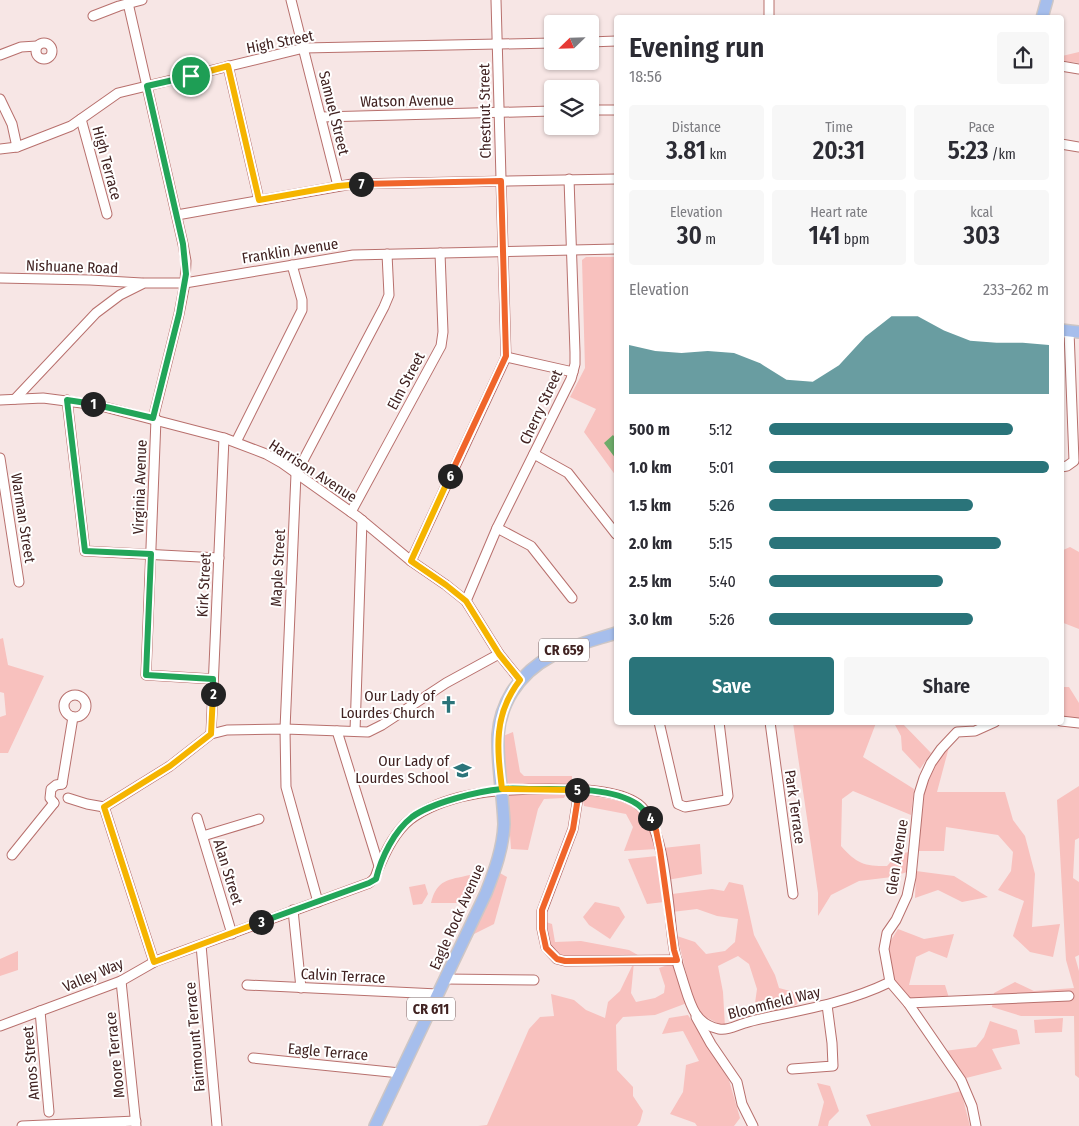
<!DOCTYPE html>
<html lang="en">
<head>
<meta charset="utf-8">
<style>
	:root { --surface:#fff; --page:#f7f7f7; --text:#2b2b33; --muted:#7c7c81; --accent:#2a747a }
	body { margin:0; font-family:"Fira Sans Condensed",sans-serif; background:var(--page); color:var(--text); height:100vh; display:flex; flex-direction:column; font-size:19px; white-space:nowrap }
	* { box-sizing:border-box; margin:0 }
	p { font-size:16px; color:var(--muted) }
	.icon { flex:none; width:28px; height:28px; fill:none; stroke:currentColor; stroke-width:2; stroke-linecap:round; stroke-linejoin:round }
	.map { position:relative; flex:1; overflow:hidden }
	.side { position:absolute; left:614px; top:15px; width:450px; height:710px; display:flex; flex-direction:column; background:var(--surface); border-radius:5px; box-shadow:0 1px 4px #0004 }
	.side>* { flex:none }
	.needle { width:32px; rotate:247deg }
	.fabs { position:absolute; left:544px; top:15px; display:grid; gap:10px }
	.fabs a { display:grid; place-items:center; width:55px; height:55px; border-radius:5px; background:var(--surface); box-shadow:0 1px 4px #0004; font-size:25px }
	.pin { position:absolute; display:grid; place-items:center; width:42px; height:42px; color:#fff; margin:-21px; border:2px solid #fff; border-radius:50%; box-shadow:0 1px 5px #0007 }
	.km { position:absolute; width:25px; height:25px; margin:-12px; border-radius:50%; background:#222; color:#fff; font-size:14px; line-height:25px; text-align:center }
	.round { display:grid; place-items:center; flex:none; width:52px; height:52px; border-radius:5px; background:var(--page) }
	.overview { display:flex; align-items:center; justify-content:space-between; height:85px; padding:0 15px }
	h1 { font-size:28px; font-weight:600; line-height:38px }
	.metrics { display:grid; grid-template-columns:repeat(3,1fr); gap:8px; height:85px; padding:5px 15px }
	.metrics div { display:grid; align-content:center; border-radius:5px; background:var(--page); text-align:center }
	.metrics b { font-size:25px; font-weight:600 }
	.metrics small { font-size:14px; font-weight:400 }
	.metrics p { font-size:14px }
	.chart { height:140px; padding:10px 15px }
	.chart p { display:flex; justify-content:space-between }
	.chart svg { width:100%; height:90px; margin-top:5px; fill:var(--accent); opacity:.7 }
	.primary-button { display:flex; gap:10px; margin-top:auto; padding:10px 15px }
	.primary-button a { flex:1; height:58px; border-radius:5px; background:var(--accent); color:#fff; font-size:20px; font-weight:600; line-height:58px; text-align:center }
	.primary-button a+a { background:var(--page); color:var(--text) }
	ul { padding:0 15px; list-style:none; font-size:16px }
	li { display:grid; grid-template-columns:80px 60px 1fr; align-items:center; height:38px }
	li i { height:12px; border-radius:6px; background:var(--accent) }
	.map>svg:first-child { display:block }
</style>
</head>
<body>
<div class="map">
<svg width="1079" height="1126" viewBox="0 0 1079 1126">
	<rect width="100%" height="100%" fill="#f7e6e5"/>
	<!-- green -->
	<g fill="#f8c1be">
		<path d="M1079,52V63L1063,61L1062,56Z"/>
		<path d="M586,257H616V476L584,432L596,409L570,397L585,368L582,260Z"/>
		<path d="M1070,547L1079,552V629L1061,622V551Z"/>
		<path d="M3,638L8,665L44,676L8,753H0V717L6,715L4,693L0,692V639Z"/>
		<path d="M1061,687H1069L1079,703V720L1061,718Z"/>
		<path d="M793,723H876L863,757L914,789L911,815L853,791L842,799L841,846C857,864 864,866 887,866L898,854L909,852L907,872L892,877L859,881L831,895L818,916V893Z"/>
		<path d="M894,723H902L931,753L920,769L902,750L901,736Z"/>
		<path d="M513,732L520,772L524,776H572V782L564,798L544,799L538,809L528,850L511,849L503,736Z"/>
		<path d="M949,747L937,792H1005L1013,820L1025,836L1035,874L1032,927L1060,924L1053,957L1030,952L1013,936L1024,901L998,890L1011,871L1013,852L998,835L946,827L944,851H917L921,792L930,771Z"/>
		<path d="M1079,786V838L1075,840L1073,878L1079,882V955L1075,957L1079,971V1078L1075,1075L1074,1016H1021L992,1007L994,993L1015,982L1034,991L1074,988L1066,960L1057,800Z"/>
		<path d="M582,794L625,802L644,814L656,849L624,851L633,827L626,814L584,806Z"/>
		<path d="M700,844L702,874L667,880L663,848Z"/>
		<path d="M657,856L664,902L647,904L628,859Z"/>
		<path d="M916,871L954,876L988,897L962,902L938,890L915,898Z"/>
		<path d="M498,872L507,877L494,924L472,935Z"/>
		<path d="M470,875L465,901L463,903H431C437,879 448,880 470,875Z"/>
		<path d="M729,882L743,885L754,935L775,975L779,988L805,995L796,1005L753,1017L757,989L749,964L738,956L718,966L723,992L725,1027L696,1012L677,936L695,942L706,954L725,951L735,942L738,919L717,916L697,909L672,912V894L712,889L724,891Z"/>
		<path d="M425,884L428,894L422,904L413,905L409,887Z"/>
		<path d="M595,902L619,907L625,917L610,939L589,925L583,917Z"/>
		<path d="M546,922L552,924L555,942L581,941L629,950L643,958L559,957L549,944Z"/>
		<path d="M898,929L924,939L954,934L947,958L929,951L916,957L909,985H945L949,998H909L893,983L888,945Z"/>
		<path d="M18,951V970L0,976V959Z"/>
		<path d="M634,962L631,993L636,1002L655,998L664,993L665,986L659,968L673,963L687,1003L655,1015L623,1017L616,1025L617,1070L633,1087V1096L643,1111L640,1122L637,1126H478L487,1125L529,1029L540,1017L554,1016L551,994L574,1000L586,1010L605,1018L608,1002L620,991Z"/>
		<path d="M688,1015L729,1080L740,1118L734,1126H697L695,1123L670,1114L683,1092L686,1065L699,1061L683,1031L662,1034L669,1018Z"/>
		<path d="M1063,1018L1062,1032L1035,1033L1034,1020Z"/>
		<path d="M990,1021L1017,1030L1020,1044L992,1049L1002,1069L966,1078L944,1051L976,1047L984,1037Z"/>
		<path d="M817,1083L830,1086L839,1111L829,1121L828,1126H818L824,1102Z"/>
		<path d="M961,1091L970,1126H871L866,1115Z"/>
	</g>
	<!-- water -->
	<path fill="#6eac6a" d="M613,435L616,439V459L604,443Z"/>
	<g fill="none" stroke-linecap="round" stroke-linejoin="round">
		<defs>
			<g id="minor">
				<path d="M291,0L338,186"/>
				<path d="M769,0V18"/>
				<path d="M128,3L183,244L186,261L185,283L179,314L153,419"/>
				<path d="M93,16L119,6L142,0"/>
				<path d="M590,42L616,41"/>
				<circle cx="44" cy="51" r="8"/>
				<path d="M0,55L21,47L37,46"/>
				<path d="M228,66L259,200"/>
				<path d="M1061,66L1079,69"/>
				<path d="M0,99L12,124L17,147"/>
				<path d="M590,110H616"/>
				<path d="M321,117L552,111"/>
				<path d="M81,119L107,214"/>
				<path d="M1061,144L1079,147"/>
				<path d="M0,149L17,147L71,126L118,93L304,48L552,43"/>
				<path d="M177,215L352,184L616,179"/>
				<path d="M0,278L90,280L142,283"/>
				<path d="M506,357L573,372"/>
				<path d="M15,399L96,313L120,295L144,283H185L353,255L616,249"/>
				<path d="M0,400L43,398L97,405L224,438L266,454L282,463L358,517L411,561L446,585L466,601L499,654L520,680"/>
				<path d="M67,400L85,551L219,558"/>
				<path d="M156,419L146,675L213,679"/>
				<path d="M236,442L302,310V300L292,265"/>
				<path d="M534,454L568,473L616,534"/>
				<path d="M0,458L19,582"/>
				<path d="M1061,467L1067,466L1074,461L1069,331"/>
				<path d="M351,512L441,346L443,332L440,253"/>
				<path d="M497,528L531,546L572,598"/>
				<path d="M411,561L506,357L496,0"/>
				<path d="M466,601L497,528L571,379L575,364V352L569,179"/>
				<circle cx="75" cy="706" r="11"/>
				<path d="M1061,721L1079,723"/>
				<path d="M659,722L678,804L685,807L726,800L728,796L719,722"/>
				<path d="M770,722L793,894"/>
				<path d="M337,731L379,866"/>
				<path d="M355,731L362,520"/>
				<path d="M211,734L224,438"/>
				<path d="M62,784L73,717"/>
				<path d="M579,791L573,829L542,911V929L546,947L557,959L565,961L677,960"/>
				<path d="M68,798L87,804L104,807"/>
				<path d="M54,803L50,798L51,789L56,785L62,784"/>
				<path d="M104,807L170,766L211,734L227,730L285,729L368,732L382,725L446,683L499,654"/>
				<path d="M104,807L154,962"/>
				<path d="M197,818L232,934"/>
				<path d="M203,836L259,819"/>
				<path d="M12,855L54,803"/>
				<path d="M318,902L286,787L285,729L296,474L384,307L389,295L387,254"/>
				<path d="M293,910L301,988"/>
				<path d="M201,945L217,1126"/>
				<path d="M445,979L534,980"/>
				<path d="M121,981L136,1126"/>
				<path d="M247,985L438,994"/>
				<path d="M908,1003L1069,996"/>
				<path d="M40,1011L49,1112"/>
				<path d="M696,1017L711,1044L737,1082L742,1104L753,1126"/>
				<path d="M0,1026L121,981L156,961L369,883C378,877 375,874 380,865C387,848 399,826 415,816C454,791 504,789 550,789C575,789 618,789 638,804C667,825 668,915 674,949C676,960 680,971 683,981C690,1003 694,1024 719,1029C728,1031 737,1025 745,1023C754,1020 764,1018 774,1016C814,1008 853,1000 890,982"/>
				<path d="M253,1058L400,1073"/>
				<path d="M792,1069L833,1066L832,1043L827,1005"/>
				<path d="M22,1126L136,1121"/>
				<path d="M976,1126L972,1106L961,1080L908,1003L890,982L884,949L887,933L896,920L907,896L911,877L919,794L924,778L931,763L941,749L957,732L975,731L995,722"/>
			</g>
			<g id="major">
				<path d="M1042,18L1047,0"/>
				<path d="M1061,330L1079,332"/>
				<path d="M375,1126L486,893C495,870 503,848 504,824C503,794 497,765 498,735C499,721 504,705 512,692C537,653 575,646 616,633"/>
			</g>
		</defs>
		<!-- minor casing -->
		<use href="#minor" stroke="#b8706d" stroke-width="11"/>
		<!-- major casing -->
		<use href="#major" stroke="#cdc6c5" stroke-width="14"/>
		<!-- minor -->
		<use href="#minor" stroke="#fff" stroke-width="9"/>
		<!-- major -->
		<use href="#major" stroke="#a6beec" stroke-width="11"/>
	</g>
	<g fill="none" stroke-linecap="round" stroke-linejoin="round">
		<defs>
			<path id="split-1" d="M93,404L153,418L179,314L186,274L183,244L147,86L191,76"/>
			<path id="split-2" d="M93,404L67,400L85,551L151,554L146,675L213,679V694"/>
			<path id="split-3" d="M213,694L211,734L170,766L104,807L154,962L261,922"/>
			<path id="split-4" d="M261,922L369,883L376,879C381,858 394,831 412,817C431,803 478,791 502,789C512,788 523,789 533,789C564,789 611,787 637,804C642,807 646,813 650,818"/>
			<path id="split-5" d="M577,790L579,791L573,829L542,910V929L546,948L557,959L565,961L677,960L674,950L660,850L656,830L650,818"/>
			<path id="split-6" d="M450,476L411,561L446,585L466,601L499,654L520,680C493,715 497,748 502,789L577,790"/>
			<path id="split-7" d="M361,184L501,181L506,356L450,476"/>
			<path id="split-8" d="M191,76L228,66L259,200L338,186L361,184"/>
		</defs>
		<!-- split-1 casing -->
		<use href="#split-1" stroke="#fff" stroke-width="10"/>
		<!-- split-2 casing -->
		<use href="#split-2" stroke="#fff" stroke-width="10"/>
		<!-- split-3 casing -->
		<use href="#split-3" stroke="#fff" stroke-width="10"/>
		<!-- split-4 casing -->
		<use href="#split-4" stroke="#fff" stroke-width="10"/>
		<!-- split-5 casing -->
		<use href="#split-5" stroke="#fff" stroke-width="10"/>
		<!-- split-6 casing -->
		<use href="#split-6" stroke="#fff" stroke-width="10"/>
		<!-- split-7 casing -->
		<use href="#split-7" stroke="#fff" stroke-width="10"/>
		<!-- split-8 casing -->
		<use href="#split-8" stroke="#fff" stroke-width="10"/>
		<!-- split-1 -->
		<use href="#split-1" stroke="#22a559" stroke-width="6"/>
		<!-- split-2 -->
		<use href="#split-2" stroke="#22a559" stroke-width="6"/>
		<!-- split-3 -->
		<use href="#split-3" stroke="#f5b400" stroke-width="6"/>
		<!-- split-4 -->
		<use href="#split-4" stroke="#22a559" stroke-width="6"/>
		<!-- split-5 -->
		<use href="#split-5" stroke="#f0652b" stroke-width="6"/>
		<!-- split-6 -->
		<use href="#split-6" stroke="#f5b400" stroke-width="6"/>
		<!-- split-7 -->
		<use href="#split-7" stroke="#f0652b" stroke-width="6"/>
		<!-- split-8 -->
		<use href="#split-8" stroke="#f5b400" stroke-width="6"/>
	</g>
	<!-- icons -->
	<defs>
		<symbol id="church-bare" viewBox="-9 -9 18 18"><path d="M-1.2-6h2.4v3.5h3.3v2.4h-3.3V6h-2.4V-.1h-3.3v-2.4h3.3Z" fill="#2a747a" stroke="#fff" stroke-width="2.5" paint-order="stroke"/></symbol>
		<symbol id="school-bare" viewBox="-9 -9 18 18"><path d="M0-5L7-2L0 1L-7-2ZM-4 1L0 2.5L4 1V4Q0 6-4 4Z" fill="#2a747a" stroke="#fff" stroke-width="2.5" paint-order="stroke"/></symbol>
	</defs>
	<g fill-rule="evenodd">
		<use href="#church-bare" x="436" y="692" width="25" height="25"/>
		<use href="#school-bare" x="450" y="758" width="25" height="25"/>
	</g>
	<g text-anchor="middle" stroke-width="4" stroke-linejoin="round" paint-order="stroke">
		<!-- shield labels -->
		<g fill="#fff" stroke="#796464" stroke-width="1">
			<rect x="539" y="638.5" width="50" height="23" rx="4"/>
			<rect x="407" y="997.5" width="48" height="23" rx="4"/>
		</g>
		<g font-size="14" font-weight="bold" fill="#402221">
			<text x="564" y="655">CR 659</text>
			<text x="431" y="1014">CR 611</text>
		</g>
		<!-- street labels -->
		<g font-size="15" fill="#402221" stroke="#fff">
			<text transform="translate(280 42) rotate(-11)" y="5">High Street</text>
			<text transform="translate(407 101) rotate(-1)" y="5">Watson Avenue</text>
			<text transform="translate(485 111) rotate(-91)" y="5">Chestnut Street</text>
			<text transform="translate(334 113) rotate(76)" y="5">Samuel Street</text>
			<text transform="translate(107 163) rotate(75)" y="5">High Terrace</text>
			<text transform="translate(290 251) rotate(-9)" y="5">Franklin Avenue</text>
			<text transform="translate(72 267) rotate(2)" y="5">Nishuane Road</text>
			<text transform="translate(406 381) rotate(-62)" y="5">Elm Street</text>
			<text transform="translate(541 407) rotate(-65)" y="5">Cherry Street</text>
			<text transform="translate(313 471) rotate(33)" y="5">Harrison Avenue</text>
			<text transform="translate(140 487) rotate(-88)" y="5">Virginia Avenue</text>
			<text transform="translate(23 518) rotate(81)" y="5">Warman Street</text>
			<text transform="translate(278 568) rotate(-87)" y="5">Maple Street</text>
			<text transform="translate(204 585) rotate(-87)" y="5">Kirk Street</text>
			<text transform="translate(795 807) rotate(82)" y="5">Park Terrace</text>
			<text transform="translate(897 857) rotate(-81)" y="5">Glen Avenue</text>
			<text transform="translate(228 872) rotate(73)" y="5">Alan Street</text>
			<text transform="translate(457 917) rotate(-66)" y="5">Eagle Rock Avenue</text>
			<text transform="translate(93 975) rotate(-23)" y="5">Valley Way</text>
			<text transform="translate(343 976) rotate(3)" y="5">Calvin Terrace</text>
			<text transform="translate(774 1003) rotate(-14)" y="5">Bloomfield Way</text>
			<text transform="translate(195 1037) rotate(-95)" y="5">Fairmount Terrace</text>
			<text transform="translate(328 1052) rotate(5)" y="5">Eagle Terrace</text>
			<text transform="translate(115 1055) rotate(-96)" y="5">Moore Terrace</text>
			<text transform="translate(31 1063) rotate(-95)" y="5">Amos Street</text>
		</g>
		<!-- poi labels -->
		<g font-size="15" fill="#402221" stroke="#fff" text-anchor="end">
			<text x="435" y="701">Our Lady of<tspan x="435" dy="17">Lourdes Church</tspan></text>
			<text x="449" y="766">Our Lady of<tspan x="449" dy="17">Lourdes School</tspan></text>
		</g>
	</g>
</svg>
<div class="fabs">
<a><svg class="needle" viewBox="-14 -14 28 28"><path d="M0-13l5 13h-10z" fill="#e53935"/><path d="M0 13l5-13h-10z" fill="#7c7c81"/></svg></a>
<a><svg class="icon" aria-label="layers" viewBox="0 0 24 24"><path d="M12 4l9 5-9 5-9-5zM3 14l9 5 9-5"/></svg></a>
</div>
<div class="pin" style="left:191px;top:76px;background:#1e9e55"><svg class="icon" aria-label="arrive" viewBox="0 0 24 24"><path d="M6 21V4h12l-3 4 3 4H6"/></svg></div>
<b class="km" style="left:93px;top:404px">1</b>
<b class="km" style="left:213px;top:694px">2</b>
<b class="km" style="left:261px;top:922px">3</b>
<b class="km" style="left:650px;top:818px">4</b>
<b class="km" style="left:577px;top:790px">5</b>
<b class="km" style="left:450px;top:476px">6</b>
<b class="km" style="left:361px;top:184px">7</b>
<section class="side">
<div class="overview"><div><h1>Evening run</h1><p>18:56</p></div><a class="round"><svg class="icon" aria-label="share" viewBox="0 0 24 24"><path d="M12 15V3M7 8l5-5 5 5M5 13v7h14v-7"/></svg></a></div>
<div class="metrics">
<div><p>Distance</p><b>3.81<small> km</small></b></div>
<div><p>Time</p><b>20:31</b></div>
<div><p>Pace</p><b>5:23<small> /km</small></b></div>
</div>
<div class="metrics">
<div><p>Elevation</p><b>30<small> m</small></b></div>
<div><p>Heart rate</p><b>141<small> bpm</small></b></div>
<div><p>kcal</p><b>303</b></div>
</div>
<div class="chart"><p><span>Elevation</span>233–262 m</p>
<svg viewBox="0 0 160 44" preserveAspectRatio="none"><path d="M0 44V20L10 23L20 24L30 23L40 24L50 29L60 37L70 38L80 30L90 16L100 6L110 6L120 13L130 18L140 19L150 19L160 20V44z"/></svg>
</div>
<ul>
<li><b>500 m</b>5:12<i style="width:87%"></i></li>
<li><b>1.0 km</b>5:01<i style="width:100%"></i></li>
<li><b>1.5 km</b>5:26<i style="width:73%"></i></li>
<li><b>2.0 km</b>5:15<i style="width:83%"></i></li>
<li><b>2.5 km</b>5:40<i style="width:62%"></i></li>
<li><b>3.0 km</b>5:26<i style="width:73%"></i></li>
</ul>
<div class="primary-button"><a>Save</a><a>Share</a></div>
</section>
</div>
</body>
</html>
